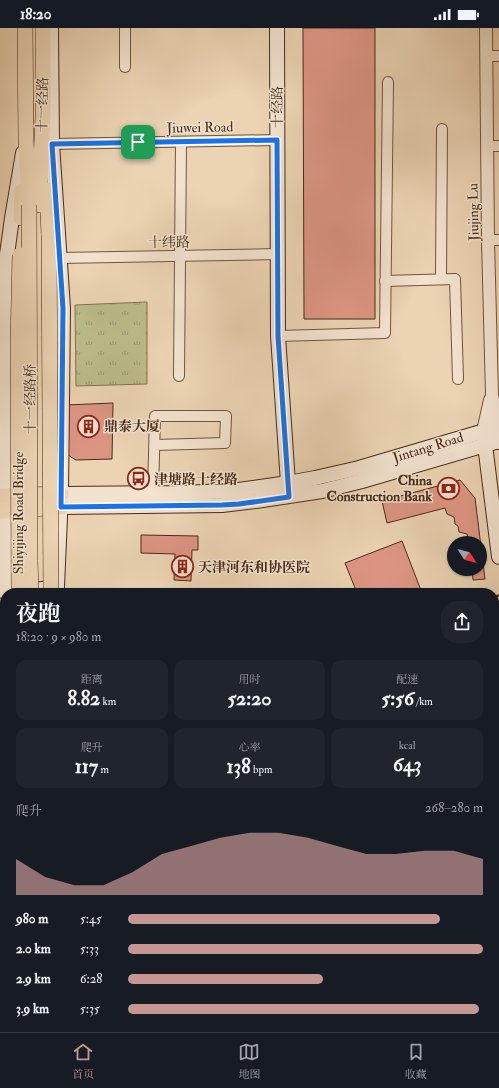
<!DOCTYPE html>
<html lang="zh">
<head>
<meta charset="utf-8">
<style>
	:root { --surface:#171b24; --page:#20242c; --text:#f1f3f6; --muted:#9ea1a6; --line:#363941; --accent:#c59692 }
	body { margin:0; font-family:"IM FELL Double Pica","Noto Serif SC",serif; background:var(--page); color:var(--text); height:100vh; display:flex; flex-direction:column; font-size:15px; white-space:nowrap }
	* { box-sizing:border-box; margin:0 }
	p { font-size:13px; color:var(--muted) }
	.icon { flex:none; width:22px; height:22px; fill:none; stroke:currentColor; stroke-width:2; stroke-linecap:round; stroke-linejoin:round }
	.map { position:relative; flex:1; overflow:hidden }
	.sheet { position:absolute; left:0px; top:560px; width:499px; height:444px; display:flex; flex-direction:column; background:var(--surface); border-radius:16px 16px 0 0; box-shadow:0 1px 3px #0004 }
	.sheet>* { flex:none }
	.needle { width:26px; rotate:126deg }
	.tools { position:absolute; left:447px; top:508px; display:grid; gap:8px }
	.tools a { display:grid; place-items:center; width:40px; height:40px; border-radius:50%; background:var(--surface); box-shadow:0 1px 3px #0004; font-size:20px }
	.pin { position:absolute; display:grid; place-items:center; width:34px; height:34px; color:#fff; margin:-17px; border-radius:8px; box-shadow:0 2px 6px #0006 }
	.round { display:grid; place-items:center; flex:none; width:42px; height:42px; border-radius:16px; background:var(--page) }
	.summary { display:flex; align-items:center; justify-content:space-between; height:68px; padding:0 16px }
	h1 { font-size:22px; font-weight:700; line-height:30px }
	.figures { display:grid; grid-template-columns:repeat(3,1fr); gap:6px; height:68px; padding:4px 16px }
	.figures div { display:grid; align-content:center; border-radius:10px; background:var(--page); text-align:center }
	.figures b { font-size:20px; font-weight:700 }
	.figures small { font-size:11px; font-weight:400 }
	.figures p { font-size:11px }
	.chart { height:112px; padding:8px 16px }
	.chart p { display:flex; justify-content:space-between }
	.chart svg { width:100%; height:72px; margin-top:4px; fill:var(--accent); opacity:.7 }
	ul { padding:0 16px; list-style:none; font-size:13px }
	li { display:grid; grid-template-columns:64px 48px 1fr; align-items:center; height:30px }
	li i { height:10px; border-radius:5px; background:var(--accent) }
	.status { display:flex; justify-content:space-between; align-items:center; height:28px; padding:0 20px; background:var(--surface); direction:ltr }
	.status svg { height:11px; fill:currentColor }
	.dock { display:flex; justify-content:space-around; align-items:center; height:56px; border-top:1px solid var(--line); background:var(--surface); font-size:11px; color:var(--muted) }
	.dock a { display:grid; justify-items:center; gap:2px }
	.dock .current { color:var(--accent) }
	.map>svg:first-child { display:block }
</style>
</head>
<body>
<div class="status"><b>18:20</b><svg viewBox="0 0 49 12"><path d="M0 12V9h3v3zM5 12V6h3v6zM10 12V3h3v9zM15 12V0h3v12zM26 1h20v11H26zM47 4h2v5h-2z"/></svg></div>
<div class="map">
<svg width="499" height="1004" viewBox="0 0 499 1004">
	<defs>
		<pattern id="park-tufts" width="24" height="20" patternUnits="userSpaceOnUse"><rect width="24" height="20" fill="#bbbb8a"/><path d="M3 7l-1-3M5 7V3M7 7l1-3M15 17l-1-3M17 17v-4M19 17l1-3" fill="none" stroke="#9a9870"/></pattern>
	</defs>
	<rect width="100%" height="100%" fill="#ebd3b3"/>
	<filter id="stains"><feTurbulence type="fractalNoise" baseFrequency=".005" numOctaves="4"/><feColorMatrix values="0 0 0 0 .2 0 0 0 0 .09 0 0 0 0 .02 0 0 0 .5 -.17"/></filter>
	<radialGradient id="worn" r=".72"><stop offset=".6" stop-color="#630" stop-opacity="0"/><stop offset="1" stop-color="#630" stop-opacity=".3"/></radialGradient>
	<!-- grass -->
	<path fill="#bbbb8a" stroke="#827350" d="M3,665L5,670V713L0,715V666Z"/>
	<!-- park -->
	<g fill="url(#park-tufts)" stroke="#827350">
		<path d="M147,274V356L76,358L75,277Z"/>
		<path d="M494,722L499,724V760L494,768Z"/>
		<path d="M190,999H339L338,1004H185Z"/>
	</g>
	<!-- building -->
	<g fill="#dd9583" stroke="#482b17">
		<path d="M303,0H375V291H304Z"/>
		<path d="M113,375L112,431L76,432L71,429L67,426L66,377Z"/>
		<path d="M460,452L475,470L485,551L473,552L472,541H480V515H469L467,506L459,504L458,498L455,496L454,489L447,486L445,480L387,495L382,473Z"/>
		<path d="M141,507L198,508V522H192L191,553L174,552L175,526L141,525Z"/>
		<path d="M402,513L422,565H357L345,535Z"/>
		<path d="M494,680L499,681V701L496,704L494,703Z"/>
	</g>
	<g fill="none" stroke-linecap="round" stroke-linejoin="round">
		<defs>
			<g id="minor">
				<path d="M125,0V39"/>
				<path d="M487,28H499"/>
				<path d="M52,116L277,112"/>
				<path d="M487,118H499"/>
				<path d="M488,212H499"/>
				<path d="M60,230L278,226"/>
				<path d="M441,251L442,101"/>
				<path d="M385,253L455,251L458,351"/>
				<path d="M278,308L385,305L388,54"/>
				<path d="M179,348L181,114"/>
				<path d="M153,465L155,388H226L225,415L155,417"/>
				<path d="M0,653L5,651"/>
				<path d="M0,991L5,990"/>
				<path d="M48,999L53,1004"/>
				<path d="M96,999L98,1004"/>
			</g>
			<g id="tertiary">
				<path d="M486,0L488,212L492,367L498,399"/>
				<path d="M483,403L490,372"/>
				<path d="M494,995L499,994"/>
				<path d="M423,1004L439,999"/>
			</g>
			<g id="secondary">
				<path d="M277,0L278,308L288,455"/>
				<path d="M484,409L499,529"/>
				<path d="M61,466L177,465L231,463L288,455L315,450L359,440L498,399L499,414"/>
				<path d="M61,479L222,477L256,473L322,463L362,453L499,413"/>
				<path d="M21,564L57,559L61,466L63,280L52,116L51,0"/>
				<path d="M6,565L7,468L5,241L12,190L23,125"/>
				<path d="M110,1004L118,999"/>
				<path d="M140,1004L149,999"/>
			</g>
			<g id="primary">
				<path d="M25,0L26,112L29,177"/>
				<path d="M47,162L49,207"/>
				<path d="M39,177L43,89V0"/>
				<path d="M21,190L22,163"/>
				<path d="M0,468L61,466"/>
				<path d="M0,483L61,479"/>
				<path d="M494,794L499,786"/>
				<path d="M494,833L499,824"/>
				<path d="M494,917L499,922"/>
				<path d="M494,936L499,938"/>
				<path d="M494,948L499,949"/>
				<path d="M494,968L499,969"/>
				<path d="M494,980L499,981"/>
				<path d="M371,1004L375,999"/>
				<path d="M405,1004L411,999"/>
			</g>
			<g id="trunk">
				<path d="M34,1004L41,999"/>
				<path d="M165,1004L170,999"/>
			</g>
		</defs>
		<!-- minor casing -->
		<use href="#minor" stroke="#71553e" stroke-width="12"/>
		<!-- tertiary casing -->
		<use href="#tertiary" stroke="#71553e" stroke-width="14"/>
		<!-- secondary casing -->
		<use href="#secondary" stroke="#482b17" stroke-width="16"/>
		<!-- primary casing -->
		<use href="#primary" stroke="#482b17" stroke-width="16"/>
		<!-- trunk casing -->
		<use href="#trunk" stroke="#482b17" stroke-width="18"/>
		<!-- minor -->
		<use href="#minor" stroke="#f2e2ce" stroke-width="10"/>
		<!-- tertiary -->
		<use href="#tertiary" stroke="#f2e2ce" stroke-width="12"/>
		<!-- secondary -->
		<use href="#secondary" stroke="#f2e2ce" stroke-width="14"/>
		<!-- primary -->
		<use href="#primary" stroke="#ebd3b3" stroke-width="15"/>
		<!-- trunk -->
		<use href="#trunk" stroke="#ebd3b3" stroke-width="16"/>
		<!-- rail -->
		<g stroke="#482b17" stroke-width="2.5" stroke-dasharray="7 7" stroke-linecap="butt">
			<path d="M494,570L499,567"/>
			<path d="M494,576L499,574"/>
			<path d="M494,610L499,608"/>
			<path d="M494,623L499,622"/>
			<path d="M494,630L499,628"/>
			<path d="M0,750L5,747"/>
			<path d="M0,798L5,796"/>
			<path d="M0,824L5,822"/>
		</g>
		<defs>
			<g id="primary-bridge">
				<path d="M29,177L30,533L31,565"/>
				<path d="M49,207L51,565"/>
				<path d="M19,565L18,316L20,227"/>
			</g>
		</defs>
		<!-- primary-bridge casing -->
		<use href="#primary-bridge" stroke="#482b17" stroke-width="16" stroke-linecap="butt"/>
		<!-- primary-bridge -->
		<use href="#primary-bridge" stroke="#ebd3b3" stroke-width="15"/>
	</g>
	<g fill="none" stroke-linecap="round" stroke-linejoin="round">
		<defs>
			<path id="route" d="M277,112L278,308L289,469L239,476L222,477L61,479L63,280L52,116Z"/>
		</defs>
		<!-- route casing -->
		<use href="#route" stroke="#fff" stroke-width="8"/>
		<!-- route -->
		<use href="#route" stroke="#1a73e8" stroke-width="5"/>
	</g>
	<!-- icons -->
	<defs>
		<symbol id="building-ring" viewBox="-11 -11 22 22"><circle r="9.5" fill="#f2e2ce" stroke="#8f2418" stroke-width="1.5"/><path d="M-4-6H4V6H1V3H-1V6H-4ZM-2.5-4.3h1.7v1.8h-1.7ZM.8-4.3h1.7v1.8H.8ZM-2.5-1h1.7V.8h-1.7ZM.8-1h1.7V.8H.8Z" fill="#8f2418"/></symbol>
		<symbol id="bus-ring" viewBox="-11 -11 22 22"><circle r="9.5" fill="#f2e2ce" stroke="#8f2418" stroke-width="1.5"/><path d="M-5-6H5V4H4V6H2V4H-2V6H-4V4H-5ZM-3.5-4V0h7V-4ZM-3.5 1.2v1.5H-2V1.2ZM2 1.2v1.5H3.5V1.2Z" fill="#8f2418"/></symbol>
		<symbol id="bank-ring" viewBox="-11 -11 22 22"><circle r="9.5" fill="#f2e2ce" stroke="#8f2418" stroke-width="1.5"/><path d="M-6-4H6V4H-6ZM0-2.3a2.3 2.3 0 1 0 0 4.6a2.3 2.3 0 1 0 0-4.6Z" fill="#8f2418"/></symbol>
	</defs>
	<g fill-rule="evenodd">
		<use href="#building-ring" x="76" y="386" width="25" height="25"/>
		<use href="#bus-ring" x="126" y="438" width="25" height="25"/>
		<use href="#bank-ring" x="436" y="448" width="25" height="25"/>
		<use href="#building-ring" x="170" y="526" width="25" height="25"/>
	</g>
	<g text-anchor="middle" stroke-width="3" stroke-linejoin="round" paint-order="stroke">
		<!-- street labels -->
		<g font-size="14" fill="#482b17" stroke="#f2e2ce">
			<text transform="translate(42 77) rotate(-89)" y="5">十一经路</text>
			<text transform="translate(277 79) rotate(-90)" y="5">十经路</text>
			<text transform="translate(200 99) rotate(-1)" y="5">Jiuwei Road</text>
			<text transform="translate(473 184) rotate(-91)" y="5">Jiujing Lu</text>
			<text transform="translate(169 214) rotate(-1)" y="5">十纬路</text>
			<text transform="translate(30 371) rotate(-90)" y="5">十一经路桥</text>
			<text transform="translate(428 419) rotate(-17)" y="5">Jintang Road</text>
			<text transform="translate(18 485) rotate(-90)" y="5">Shiyijing Road Bridge</text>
		</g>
		<!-- poi labels -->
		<g font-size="14" font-weight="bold" fill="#482b17" stroke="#f2e2ce" text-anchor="start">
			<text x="104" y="403">鼎泰大厦</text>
			<text x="154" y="456">津塘路十经路</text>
			<text x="432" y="457" text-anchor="end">China<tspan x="432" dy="16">Construction Bank</tspan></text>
			<text x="198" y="544">天津河东和协医院</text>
		</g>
	</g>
	<rect width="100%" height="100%" filter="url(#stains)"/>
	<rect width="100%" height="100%" fill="url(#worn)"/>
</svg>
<div class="tools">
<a><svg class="needle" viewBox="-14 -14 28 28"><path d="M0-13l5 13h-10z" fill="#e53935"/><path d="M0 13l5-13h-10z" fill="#9ea1a6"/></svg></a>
</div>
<div class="pin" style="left:138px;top:114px;background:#1e9e55"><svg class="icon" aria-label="arrive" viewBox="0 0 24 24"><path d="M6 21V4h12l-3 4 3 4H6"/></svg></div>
<section class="sheet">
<div class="summary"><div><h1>夜跑</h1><p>18:20 · 9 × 980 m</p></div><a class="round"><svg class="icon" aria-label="share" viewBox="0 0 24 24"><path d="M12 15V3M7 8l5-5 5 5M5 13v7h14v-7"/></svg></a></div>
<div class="figures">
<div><p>距离</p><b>8.82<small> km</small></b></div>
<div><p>用时</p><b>52:20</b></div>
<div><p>配速</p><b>5:56<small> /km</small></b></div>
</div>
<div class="figures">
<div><p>爬升</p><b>117<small> m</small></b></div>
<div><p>心率</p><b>138<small> bpm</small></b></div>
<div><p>kcal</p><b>643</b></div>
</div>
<div class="chart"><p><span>爬升</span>268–280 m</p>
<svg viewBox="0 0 160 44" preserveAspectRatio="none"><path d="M0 44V22L10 33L20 38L30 38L40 30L50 19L60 14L70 9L80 6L90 6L100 9L110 14L120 19L130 19L140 17L150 17L160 22V44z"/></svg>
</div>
<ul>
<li><b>980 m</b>5:45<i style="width:88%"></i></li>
<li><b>2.0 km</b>5:33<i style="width:100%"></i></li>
<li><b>2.9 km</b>6:28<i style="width:55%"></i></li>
<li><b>3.9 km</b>5:35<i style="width:99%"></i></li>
</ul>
</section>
</div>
<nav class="dock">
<a class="current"><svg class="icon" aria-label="home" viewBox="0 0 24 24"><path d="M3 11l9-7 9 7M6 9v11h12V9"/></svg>首页</a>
<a><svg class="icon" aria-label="map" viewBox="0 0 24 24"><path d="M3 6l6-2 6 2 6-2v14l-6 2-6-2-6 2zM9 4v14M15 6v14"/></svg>地图</a>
<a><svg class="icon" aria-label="saved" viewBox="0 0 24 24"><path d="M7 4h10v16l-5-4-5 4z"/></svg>收藏</a>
</nav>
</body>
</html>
